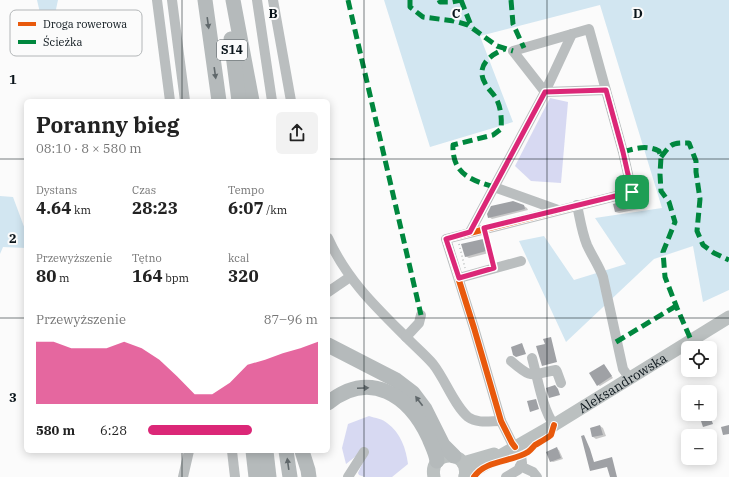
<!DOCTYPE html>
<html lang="pl">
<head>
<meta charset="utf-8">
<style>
	:root { --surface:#fff; --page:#f2f2f2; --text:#222; --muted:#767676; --accent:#db2777 }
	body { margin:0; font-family:"IBM Plex Serif",serif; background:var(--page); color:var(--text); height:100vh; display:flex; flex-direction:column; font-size:15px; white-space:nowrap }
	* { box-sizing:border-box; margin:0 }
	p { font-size:13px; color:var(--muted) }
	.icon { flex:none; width:22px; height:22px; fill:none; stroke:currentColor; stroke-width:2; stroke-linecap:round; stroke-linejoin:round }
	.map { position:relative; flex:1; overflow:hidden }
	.sheet { position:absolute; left:24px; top:99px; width:306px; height:354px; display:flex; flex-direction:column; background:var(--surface); border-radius:6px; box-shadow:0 2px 10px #0003 }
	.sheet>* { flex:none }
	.fabs { position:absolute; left:681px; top:341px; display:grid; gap:8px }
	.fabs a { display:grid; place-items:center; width:36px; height:36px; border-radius:6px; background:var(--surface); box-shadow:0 2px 10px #0003; font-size:20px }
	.pin { position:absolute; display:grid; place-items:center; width:34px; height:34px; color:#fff; margin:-17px; border-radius:8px; box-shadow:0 2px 6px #0006 }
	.round { display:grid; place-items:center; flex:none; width:42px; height:42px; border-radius:6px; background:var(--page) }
	.overview { display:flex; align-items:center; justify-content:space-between; height:68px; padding:0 12px }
	h1 { font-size:22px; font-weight:800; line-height:30px }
	.metrics { display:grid; grid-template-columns:repeat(3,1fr); gap:6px; height:68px; padding:4px 12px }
	.metrics div { display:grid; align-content:center }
	.metrics b { font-size:17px; font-weight:800 }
	.metrics small { font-size:11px; font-weight:400 }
	.metrics p { font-size:11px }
	.chart { height:112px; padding:8px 12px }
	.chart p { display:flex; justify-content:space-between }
	.chart svg { width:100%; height:72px; margin-top:4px; fill:var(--accent); opacity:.7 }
	ul { padding:0 12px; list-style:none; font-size:13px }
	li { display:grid; grid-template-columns:64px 48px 1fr; align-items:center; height:30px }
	li i { height:10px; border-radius:5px; background:var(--accent) }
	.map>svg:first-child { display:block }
</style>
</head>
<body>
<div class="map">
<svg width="729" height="477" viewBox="0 0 729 477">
	<rect width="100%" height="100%" fill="#fbfbfb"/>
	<!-- green -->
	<g fill="#d2e6f1">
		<path d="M37,0H58L48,47Z"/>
		<path d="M384,0H729V290L703,302L693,246L654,259L566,342L519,241L544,236L574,280L626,264L595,218L662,208L600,5L480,36L513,122L430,147Z"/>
		<path d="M0,196L13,197L26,232V248L3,247L0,254Z"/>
	</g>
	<!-- water -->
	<g fill="#d7d9f2">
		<path d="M550,98L568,102L561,183L531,181L515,166Z"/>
		<path d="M369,416C375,418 383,419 387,423C401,433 406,449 408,464L392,477H365L359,475L358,473L368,451L365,449L346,464L342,448L348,424Z"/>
	</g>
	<!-- shadow -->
	<g fill="#0003">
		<path d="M634,199L637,201L639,209L619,213L615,212Z"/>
		<path d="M524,206L527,208L528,210L492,219L489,217Z"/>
		<path d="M483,240L486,241L489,253L469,258L465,256Z"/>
		<path d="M604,365L613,378L600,386L598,385Z"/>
		<path d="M600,426L603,428L606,436L596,439L593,437L591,428Z"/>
		<path d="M557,449L559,450L563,459L553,462L551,461Z"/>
	</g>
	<!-- building -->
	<g fill="#9fa1a5">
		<path d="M634,198L637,207L615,212L613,204Z"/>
		<path d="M513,201L524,205L525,209L488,218L487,214L491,206Z"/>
		<path d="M483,239L486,251L465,257L461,244Z"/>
		<path d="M551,337L557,362L542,366L536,346L545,344L543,339Z"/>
		<path d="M522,343L526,354L516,357L513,355L511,347Z"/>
		<path d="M604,364L612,376L597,386L589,373Z"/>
		<path d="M555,385L558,389L560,395L549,398L546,388Z"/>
		<path d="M536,399L539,409L530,412L527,401Z"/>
		<path d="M710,416L713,424L703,427L700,418Z"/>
		<path d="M600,425L603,435L592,437L590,428Z"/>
		<path d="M729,425V434L723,435L721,427Z"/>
		<path d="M584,435L590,449L594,462L612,457L617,477H610L607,467L590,471L581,436Z"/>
		<path d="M557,447L561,458L550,462L546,452Z"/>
	</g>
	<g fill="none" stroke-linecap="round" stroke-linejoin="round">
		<!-- path -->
		<g stroke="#b5b9b9" stroke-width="1.5" stroke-dasharray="1 3" stroke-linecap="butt">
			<path d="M486,237L492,260"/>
			<path d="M459,244L465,268"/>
		</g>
		<!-- minor -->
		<g stroke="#babebf" stroke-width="10">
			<path d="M157,0L170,101"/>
			<path d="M172,0L185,101"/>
			<path d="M257,0L272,101"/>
			<path d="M273,0L291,101"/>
			<path d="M494,187L558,210"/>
			<path d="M577,205C580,219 582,233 587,245C592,256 599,266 603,277L621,360L623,369L630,379"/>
			<path d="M470,232L545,92L572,34"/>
			<path d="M328,238C348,282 378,309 411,342C418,349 426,356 433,364C445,379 454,405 468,417C478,424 490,421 501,421"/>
			<path d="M459,278L521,261"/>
			<path d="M328,292L350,277"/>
			<path d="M406,337L419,323L421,315"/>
			<path d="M532,358C538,379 542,408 554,425"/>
			<path d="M511,361C532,379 529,375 556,370L557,372L561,383"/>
			<path d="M232,451L235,477"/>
			<path d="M520,466L533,472L537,477"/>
			<path d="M183,477L189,451"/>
			<path d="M348,477L364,452"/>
			<path d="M506,477L518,470L522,463L521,455L512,443L501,421L474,328L446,239L632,192L623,152L589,29L513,51L545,92L606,90"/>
		</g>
		<!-- major -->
		<g stroke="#bbc0c0" stroke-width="13">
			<path d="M463,463L494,454"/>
			<path id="s1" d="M465,476L554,425L729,317"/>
			<path d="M434,477C428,449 471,449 465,477"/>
		</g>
		<!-- highway -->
		<g stroke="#b5babb" stroke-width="15">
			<path d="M205,0L219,101"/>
			<path d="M233,0L252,101"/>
			<path d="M231,39L239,101"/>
			<path d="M328,345L396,380L413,393L425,409L443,445L454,456"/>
			<path d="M328,403C370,369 409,395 429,438C432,446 436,453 437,461"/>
			<path d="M253,451L256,477"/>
			<path d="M266,451L269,477"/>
			<path d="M286,451L290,477"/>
			<path d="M302,451L308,470L309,477"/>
		</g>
		<!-- quiet -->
		<g stroke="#00873e" stroke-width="5" stroke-dasharray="10 5" stroke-linecap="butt">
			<path d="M348,0L421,315"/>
			<path d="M410,0V7L423,17L454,21L468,25L497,46L513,51"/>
			<path d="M439,0L440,2H452L461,0"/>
			<path d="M461,0L472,28"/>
			<path d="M511,0L513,24L524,48"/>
			<path d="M623,152C636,148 647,145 659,151L661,157L660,174L661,191L669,202L675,222L663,252L665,277L677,308L691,340"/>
			<path d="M661,157C672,143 671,143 689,143L696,161V172L700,199L697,231L703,245L714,253L729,260"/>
			<path d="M494,187C471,180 452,174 453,145L493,135L501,129C502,120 501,107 496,98C493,93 488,89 485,83C475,66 491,54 505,49"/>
			<path d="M616,342L676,306"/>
		</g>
		<defs>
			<g id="cycleway">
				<path d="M515,447L512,443L501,421L474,328L446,239L632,192L623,152L606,90"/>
				<path d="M474,477C485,460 512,462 528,452C531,450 533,447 535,445C540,442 546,439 551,435L554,425"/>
			</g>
		</defs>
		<!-- cycleway casing -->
		<use href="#cycleway" stroke="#fbfbfb" stroke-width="8"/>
		<!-- cycleway -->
		<use href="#cycleway" stroke="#e8590c" stroke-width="6"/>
	</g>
	<!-- one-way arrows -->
	<defs><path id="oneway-solid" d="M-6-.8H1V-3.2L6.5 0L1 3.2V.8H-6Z"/></defs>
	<g fill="#60686b">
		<use href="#oneway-solid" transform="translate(208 23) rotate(82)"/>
		<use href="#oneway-solid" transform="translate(215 73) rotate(82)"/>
		<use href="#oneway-solid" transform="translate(363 388) rotate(-3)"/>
		<use href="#oneway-solid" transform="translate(419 401) rotate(-127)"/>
		<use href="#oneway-solid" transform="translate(288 464) rotate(-98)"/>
	</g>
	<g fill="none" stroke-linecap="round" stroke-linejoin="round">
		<defs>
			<path id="route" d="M606,90L623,152L632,192L484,228L494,268L459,278L446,239L470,232L545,92Z"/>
		</defs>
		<!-- route casing -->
		<use href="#route" stroke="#fff" stroke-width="8"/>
		<!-- route -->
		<use href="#route" stroke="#db2777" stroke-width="5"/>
	</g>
	<!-- grid -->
	<path fill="none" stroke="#0b151b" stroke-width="1" stroke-opacity="0.55" d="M182,0V101M364,0V477M547,0V477M0,159H26M328,159H729M0,318H26M328,318H729M182,451V477"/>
	<g text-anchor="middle" stroke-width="4" stroke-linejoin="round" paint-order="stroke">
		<!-- shield labels -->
		<rect fill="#fbfbfb" stroke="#535a5e" stroke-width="1" x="217" y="40" width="30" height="20" rx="3"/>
		<g font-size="12" font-weight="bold" fill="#0b151b">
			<text x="232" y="54">S14</text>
		</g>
		<!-- street labels -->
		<g font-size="13" fill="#0b151b" stroke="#fbfbfb">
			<text dy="5" stroke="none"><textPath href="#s1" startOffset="183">Aleksandrowska</textPath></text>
		</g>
	</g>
	<!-- legend -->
	<rect x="10" y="10" width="132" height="46" rx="6" fill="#fbfbfb" stroke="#b3b6b8" stroke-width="1"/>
	<rect x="18" y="22" width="18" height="4" fill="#e8590c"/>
	<rect x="18" y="40" width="18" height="4" fill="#00873e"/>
	<g font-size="11" fill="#0b151b">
		<text x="43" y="28">Droga rowerowa</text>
		<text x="43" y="46">Ścieżka</text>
	</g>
	<g font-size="13" text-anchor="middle" font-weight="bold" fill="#0b151b" stroke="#fbfbfb" stroke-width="4" stroke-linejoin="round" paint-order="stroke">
		<text x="273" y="18">B</text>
		<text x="456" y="18">C</text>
		<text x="638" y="18">D</text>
		<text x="13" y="84">1</text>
		<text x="13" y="243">2</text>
		<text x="13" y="402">3</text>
	</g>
</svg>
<div class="fabs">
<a><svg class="icon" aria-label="locate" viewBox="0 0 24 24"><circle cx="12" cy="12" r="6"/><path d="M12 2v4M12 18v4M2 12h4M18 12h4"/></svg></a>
<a>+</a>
<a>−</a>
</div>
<div class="pin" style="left:632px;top:192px;background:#1e9e55"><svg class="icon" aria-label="arrive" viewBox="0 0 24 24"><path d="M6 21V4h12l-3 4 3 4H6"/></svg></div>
<section class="sheet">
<div class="overview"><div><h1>Poranny bieg</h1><p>08:10 · 8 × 580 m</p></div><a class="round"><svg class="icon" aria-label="share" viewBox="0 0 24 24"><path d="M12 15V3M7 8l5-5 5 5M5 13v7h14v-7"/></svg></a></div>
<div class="metrics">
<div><p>Dystans</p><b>4.64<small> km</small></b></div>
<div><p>Czas</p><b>28:23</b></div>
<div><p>Tempo</p><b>6:07<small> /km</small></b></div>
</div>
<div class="metrics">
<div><p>Przewyższenie</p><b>80<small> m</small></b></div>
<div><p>Tętno</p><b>164<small> bpm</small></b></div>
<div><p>kcal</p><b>320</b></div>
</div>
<div class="chart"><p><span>Przewyższenie</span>87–96 m</p>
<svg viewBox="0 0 160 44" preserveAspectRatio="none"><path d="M0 44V6L10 6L20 10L30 10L40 10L50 6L60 10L70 17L80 27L90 38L100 38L110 31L120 20L130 17L140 13L150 10L160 6V44z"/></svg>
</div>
<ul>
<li><b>580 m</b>6:28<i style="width:61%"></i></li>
</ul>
</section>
</div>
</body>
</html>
